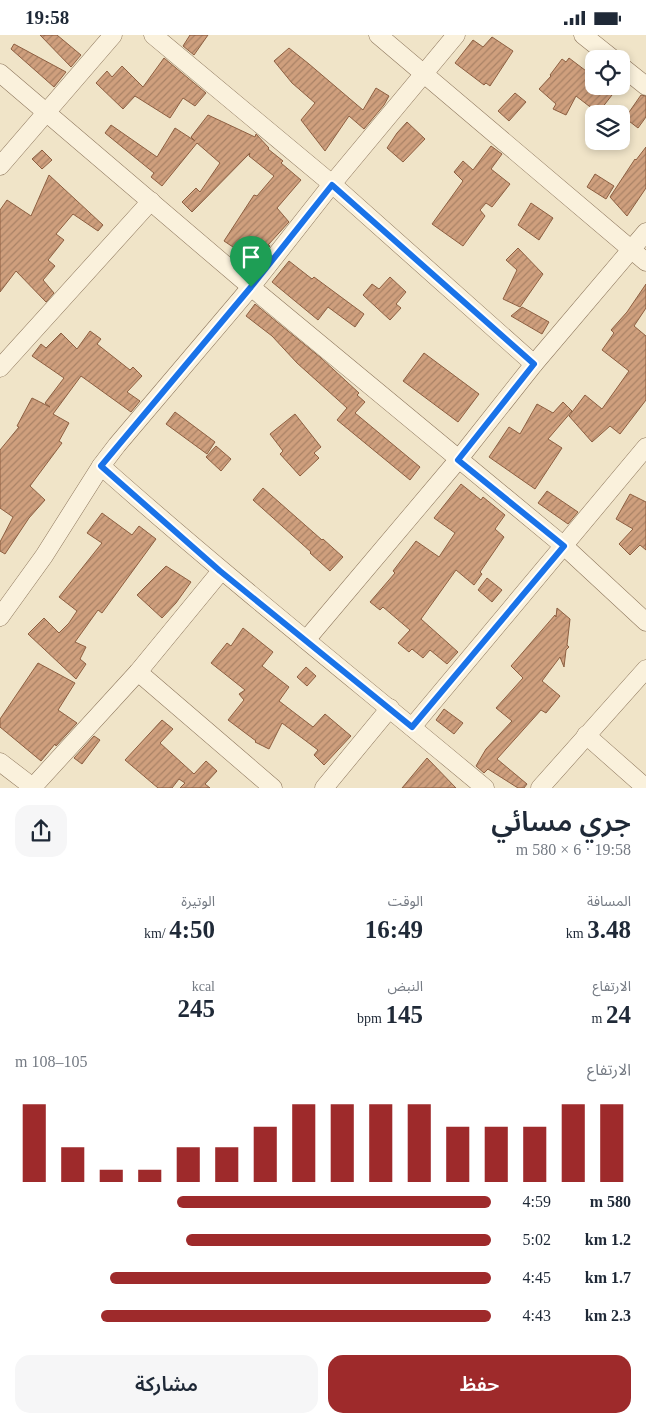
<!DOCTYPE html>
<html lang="ar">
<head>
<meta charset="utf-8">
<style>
	:root { --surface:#fff; --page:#f6f6f7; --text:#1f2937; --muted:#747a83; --accent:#9e2a2b }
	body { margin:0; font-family:"Times New Roman","Noto Sans Arabic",serif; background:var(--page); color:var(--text); direction:rtl; height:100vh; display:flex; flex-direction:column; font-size:19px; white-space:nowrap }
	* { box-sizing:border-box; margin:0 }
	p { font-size:16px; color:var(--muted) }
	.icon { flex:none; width:28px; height:28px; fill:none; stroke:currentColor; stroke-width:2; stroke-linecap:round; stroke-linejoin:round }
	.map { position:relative; height:753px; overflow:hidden; direction:ltr }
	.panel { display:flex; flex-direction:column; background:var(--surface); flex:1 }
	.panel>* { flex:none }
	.controls { position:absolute; left:585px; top:15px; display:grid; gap:10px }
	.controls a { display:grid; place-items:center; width:45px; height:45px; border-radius:10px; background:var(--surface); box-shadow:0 2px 8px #0003; font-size:25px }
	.pin { position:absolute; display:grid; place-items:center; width:42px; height:42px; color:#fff; margin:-51px -21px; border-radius:50% 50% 50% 0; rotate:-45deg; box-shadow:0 0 5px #0007 }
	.pin .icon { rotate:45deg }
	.round { display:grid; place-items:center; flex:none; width:52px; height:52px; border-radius:15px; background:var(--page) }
	.headline { display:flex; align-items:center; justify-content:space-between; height:85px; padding:0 15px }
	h1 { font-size:28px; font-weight:600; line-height:38px }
	.figures { display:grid; grid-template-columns:repeat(3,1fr); gap:8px; height:85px; padding:5px 15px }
	.figures div { display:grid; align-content:center }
	.figures b { font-size:25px; font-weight:600 }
	.figures small { font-size:14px; font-weight:400 }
	.figures p { font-size:14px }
	.chart { height:140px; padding:10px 15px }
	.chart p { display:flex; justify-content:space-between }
	.chart svg { width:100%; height:90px; margin-top:5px; stroke:var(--accent); stroke-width:6 }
	.primary-button { display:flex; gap:10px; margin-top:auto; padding:10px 15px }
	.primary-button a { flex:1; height:58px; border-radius:15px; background:var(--accent); color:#fff; font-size:20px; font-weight:600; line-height:58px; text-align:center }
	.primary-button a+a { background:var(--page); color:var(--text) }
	ul { padding:0 15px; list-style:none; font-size:16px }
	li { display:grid; grid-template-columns:80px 60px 1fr; align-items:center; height:38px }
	li i { height:12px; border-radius:6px; background:var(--accent) }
	.status { display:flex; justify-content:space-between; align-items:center; height:35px; padding:0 25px; background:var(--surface); direction:ltr }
	.status svg { height:14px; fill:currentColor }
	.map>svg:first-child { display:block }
</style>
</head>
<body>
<div class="status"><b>19:58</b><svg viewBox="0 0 49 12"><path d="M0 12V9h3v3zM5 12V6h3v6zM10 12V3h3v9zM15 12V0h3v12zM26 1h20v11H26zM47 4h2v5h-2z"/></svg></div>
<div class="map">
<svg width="646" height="753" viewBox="0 0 646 753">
	<defs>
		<pattern id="building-hatch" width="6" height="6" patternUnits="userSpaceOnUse" patternTransform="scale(1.25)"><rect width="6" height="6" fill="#cf9f7d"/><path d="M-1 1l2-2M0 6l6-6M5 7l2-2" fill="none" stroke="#a98266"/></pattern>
	</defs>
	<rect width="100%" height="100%" fill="#f0e4c8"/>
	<!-- building -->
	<g fill="url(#building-hatch)" stroke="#8d5f41">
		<path d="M40,0H57L81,20L71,32Z"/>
		<path d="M190,0H208L194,20L183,11Z"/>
		<path d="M492,2L513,16L490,51L486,48L484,50L455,28L473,5L483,12Z"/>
		<path d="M14,9L66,37L54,52L11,14Z"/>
		<path d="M289,13L309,29L363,75L376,53L389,61L384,70L364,94L349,81L325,116L301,85L315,68L292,48L274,26Z"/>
		<path d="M164,23L206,58L195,71L183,63L170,83L135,61L123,74L96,48L107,36L112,42L122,31L143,52Z"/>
		<path d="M569,23L594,42V51H601L612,60L598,78L576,61L566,80L553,74L556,69L539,54L551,41L550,40L562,24L566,27Z"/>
		<path d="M515,58L526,67L509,86L498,76Z"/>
		<path d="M641,60L646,61V82L638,93L625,83Z"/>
		<path d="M208,80L255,102L256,99L269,113L268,114L283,126L281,128L301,145L277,173L289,187L268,210L270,211L252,229L233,212L224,206L254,160L257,161L274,141L249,121L250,118L192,177L182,167L196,153L200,157L220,128L197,108L162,151L151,142L154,138L105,98L111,90L157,122L175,93L195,106L191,102Z"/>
		<path d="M407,87L425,104L403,127L387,113L397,98Z"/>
		<path d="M491,111L502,119L491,134L510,149L492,172L486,168L480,175L485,181L463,211L432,189L463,146L454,137L463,126L473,135Z"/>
		<path d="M646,112V153L627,181L610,162L635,124L636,125Z"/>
		<path d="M42,115L52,125L42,134L32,124Z"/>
		<path d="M595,139L614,151L606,164L587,152Z"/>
		<path d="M49,140L103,190L98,196L73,179L56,199L64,205L48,225L55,231L43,245L54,258L46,267L16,236L0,257V175L7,165L31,181Z"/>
		<path d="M531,168L553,183L539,205L518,190Z"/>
		<path d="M518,213L543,239L520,272L503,264L517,235L506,225Z"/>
		<path d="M289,226L312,244L314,242L364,279L355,292L328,272L318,285L272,247Z"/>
		<path d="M390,242L406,257L396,269L401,273L390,285L363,260L372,249L379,254Z"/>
		<path d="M646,249V273L634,291L646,301V365L620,399L610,391L592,407L569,381L585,360L602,374L629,336L602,315L614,298L611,295L627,277Z"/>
		<path d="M255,269L321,323L359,358L357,360L365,367L355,378L420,432L410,445L337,385L347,373L297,328L272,301L246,281Z"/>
		<path d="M522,272L549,287L542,299L511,281Z"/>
		<path d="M90,296L101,304L97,309L130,335L133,332L142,341L127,357L140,366L131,377L81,341L53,379L69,388L59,406L62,408L30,451L45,465L29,483L5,519L0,516V507L13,482L0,473V415L19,392L17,391L32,363L50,372L45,368L64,343L32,321L41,309L46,313L61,298L77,314Z"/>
		<path d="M424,318L479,359L458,387L403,346Z"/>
		<path d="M563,367L572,376L548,404L562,413L535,454L489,422L509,392L520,399L537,369L553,378Z"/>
		<path d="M175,377L215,407L207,419L166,389Z"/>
		<path d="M295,379L321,412L314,418L319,423L300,441L280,419L283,416L270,399Z"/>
		<path d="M216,411L231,424L221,436L206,422Z"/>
		<path d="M461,449L481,465L483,462L505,480L495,494L504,502L480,537L482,539L474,550L456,535L421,584L458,617L447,629L430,615L423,623L412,614L409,617L398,608L410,595L383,572L380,575L370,567L395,538L393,536L416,506L439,522L455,498L434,483Z"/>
		<path d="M263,453L322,505L323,504L343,522L330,536L310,518L311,517L253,465Z"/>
		<path d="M547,456L578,477L568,489L538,468Z"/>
		<path d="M630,459L646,467V515L640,510L630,520L619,509L633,494L616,484Z"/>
		<path d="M102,478L132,500L139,491L156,504L102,578L98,575L75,607L86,612L80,624L86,629L76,644L28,599L44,583L59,598L69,588L77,576L59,562L102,508L87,498Z"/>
		<path d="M166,531L191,547L176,568L162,583L137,560Z"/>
		<path d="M487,543L502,555L492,567L478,555Z"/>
		<path d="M557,573L570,584L567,610L569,612L566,615L564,632L560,622L542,646L560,661L546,678L541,675L497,724L527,749L524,753H518L488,734L484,738L476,731L486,714L512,686L496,673L523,643L511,631L555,580L556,582Z"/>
		<path d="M243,593L273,617L262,631L289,652L279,666L313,692L325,679L351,701L324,730L314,720L318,715L282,688L269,714L255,707L256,706L228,685L244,665L239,659L245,655L211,628L227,608L231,611Z"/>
		<path d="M38,628L75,648L58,675L77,688L56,711L55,709L41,726L0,692V684Z"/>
		<path d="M306,632L316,641L307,651L297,642Z"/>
		<path d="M444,674L463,688L454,699L436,685Z"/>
		<path d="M162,685L173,694L160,708L194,739L206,726L217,736L205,749L210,753H180L185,748L179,744L172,753H158L125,725Z"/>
		<path d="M94,701L100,705L82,729L74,723Z"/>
		<path d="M427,723L456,753H402Z"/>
	</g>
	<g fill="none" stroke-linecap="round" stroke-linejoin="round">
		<defs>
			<g id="minor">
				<path d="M153,0L332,149L534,329"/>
				<path d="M378,0L646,227"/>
				<path d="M583,0L613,24"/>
				<path d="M621,31L646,51"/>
				<path d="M0,38L251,252L564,511L646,587"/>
				<path d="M0,131L113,0"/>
				<path d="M0,333L151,166"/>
				<path d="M101,431C226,542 357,646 485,753"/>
				<path d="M0,582L44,521L101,431L117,410L251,252L332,149L456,0"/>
				<path d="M306,605L458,425L534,329L646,197"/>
				<path d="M138,637L273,753"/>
				<path d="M412,692L646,412"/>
				<path d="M586,700L646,753"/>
				<path d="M0,727L34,753"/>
				<path d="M32,753L138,637L221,536"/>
				<path d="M324,753L390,673"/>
				<path d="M540,753L646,634"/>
			</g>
		</defs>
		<!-- minor casing -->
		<use href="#minor" stroke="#8d765c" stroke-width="19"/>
		<!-- minor -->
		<use href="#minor" stroke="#faf1dc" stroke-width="18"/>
	</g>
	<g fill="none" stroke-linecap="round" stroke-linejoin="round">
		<defs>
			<path id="route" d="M332,150L534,329L458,425L564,511L412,692L220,536L101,431L251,252Z"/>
		</defs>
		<!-- route casing -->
		<use href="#route" stroke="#fff" stroke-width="10"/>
		<!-- route -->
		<use href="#route" stroke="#1a73e8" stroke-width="6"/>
	</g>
</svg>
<div class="controls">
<a><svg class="icon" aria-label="locate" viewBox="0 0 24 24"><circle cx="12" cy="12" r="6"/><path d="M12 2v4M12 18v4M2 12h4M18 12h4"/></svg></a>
<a><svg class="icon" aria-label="layers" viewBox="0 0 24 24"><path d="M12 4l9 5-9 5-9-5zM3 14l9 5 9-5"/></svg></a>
</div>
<div class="pin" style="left:251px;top:252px;background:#1e9e55"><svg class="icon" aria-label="arrive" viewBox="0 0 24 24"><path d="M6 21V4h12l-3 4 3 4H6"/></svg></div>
</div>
<section class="panel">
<div class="headline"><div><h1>جري مسائي</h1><p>19:58 · 6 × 580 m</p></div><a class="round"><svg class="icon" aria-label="share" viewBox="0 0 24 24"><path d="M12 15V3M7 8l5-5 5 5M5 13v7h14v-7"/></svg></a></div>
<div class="figures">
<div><p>المسافة</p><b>3.48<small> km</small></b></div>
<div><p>الوقت</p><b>16:49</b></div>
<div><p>الوتيرة</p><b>4:50<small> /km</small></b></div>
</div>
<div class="figures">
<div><p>الارتفاع</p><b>24<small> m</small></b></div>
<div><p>النبض</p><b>145<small> bpm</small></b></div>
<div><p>kcal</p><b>245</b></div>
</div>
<div class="chart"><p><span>الارتفاع</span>105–108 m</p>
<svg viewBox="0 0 160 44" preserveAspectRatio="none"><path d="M5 44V6M15 44V27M25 44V38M35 44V38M45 44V27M55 44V27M65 44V17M75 44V6M85 44V6M95 44V6M105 44V6M115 44V17M125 44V17M135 44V17M145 44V6M155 44V6"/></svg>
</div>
<ul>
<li><b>580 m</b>4:59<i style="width:66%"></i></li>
<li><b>1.2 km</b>5:02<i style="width:64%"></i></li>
<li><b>1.7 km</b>4:45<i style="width:80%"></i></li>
<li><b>2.3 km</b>4:43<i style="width:82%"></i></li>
</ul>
<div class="primary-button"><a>حفظ</a><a>مشاركة</a></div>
</section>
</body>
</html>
